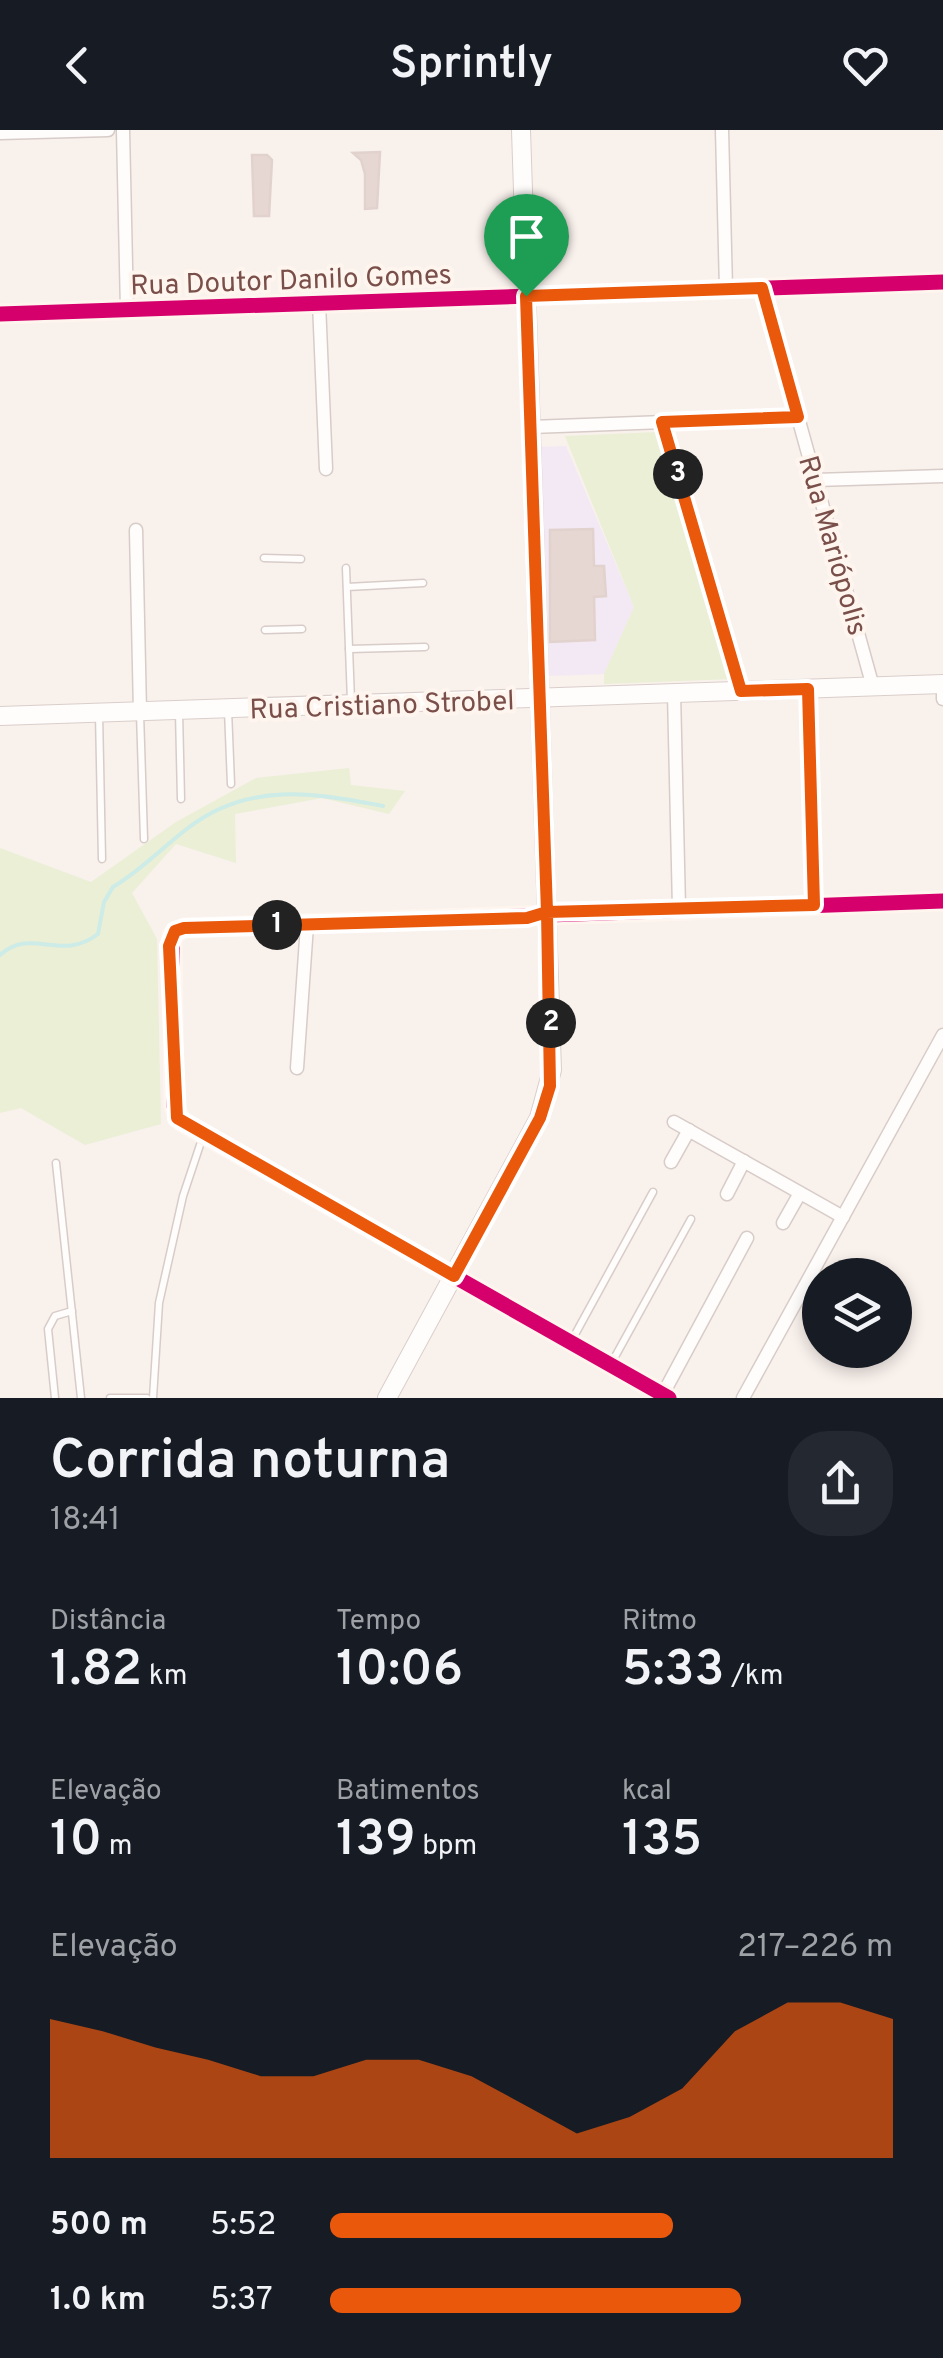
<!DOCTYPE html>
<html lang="pt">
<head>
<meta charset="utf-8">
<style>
	:root { --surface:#171b24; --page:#242831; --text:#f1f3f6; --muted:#9ea1a6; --accent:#ea580c }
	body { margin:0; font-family:Overpass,sans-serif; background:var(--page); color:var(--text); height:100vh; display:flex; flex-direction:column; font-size:38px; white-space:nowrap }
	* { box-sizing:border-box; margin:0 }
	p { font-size:32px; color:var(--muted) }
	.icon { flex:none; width:55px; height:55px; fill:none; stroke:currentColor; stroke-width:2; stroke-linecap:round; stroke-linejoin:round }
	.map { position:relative; height:1268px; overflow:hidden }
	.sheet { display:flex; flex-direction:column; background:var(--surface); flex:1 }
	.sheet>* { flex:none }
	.controls { position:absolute; left:802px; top:1128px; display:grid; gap:20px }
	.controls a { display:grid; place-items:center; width:110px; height:110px; border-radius:50%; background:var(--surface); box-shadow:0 5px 15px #0003; font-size:50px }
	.pin { position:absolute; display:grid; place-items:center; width:85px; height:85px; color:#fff; margin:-102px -42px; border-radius:50% 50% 50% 0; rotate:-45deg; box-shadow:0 0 10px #0007 }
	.pin .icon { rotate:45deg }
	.km { position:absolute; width:50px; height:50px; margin:-25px; border-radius:50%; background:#222; color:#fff; font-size:28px; line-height:50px; text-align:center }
	.round { display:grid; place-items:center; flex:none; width:105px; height:105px; border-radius:40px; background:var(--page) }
	.overview { display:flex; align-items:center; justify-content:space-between; height:170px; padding:0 50px }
	h1 { font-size:55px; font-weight:600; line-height:75px }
	.figures { display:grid; grid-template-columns:repeat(3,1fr); gap:15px; height:170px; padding:10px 50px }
	.figures div { display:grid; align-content:center }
	.figures b { font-size:50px; font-weight:600 }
	.figures small { font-size:28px; font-weight:400 }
	.figures p { font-size:28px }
	.chart { height:280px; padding:20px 50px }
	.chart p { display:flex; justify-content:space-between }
	.chart svg { width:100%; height:180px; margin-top:10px; fill:var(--accent); opacity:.7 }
	ul { padding:0 50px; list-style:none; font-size:32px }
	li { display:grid; grid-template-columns:160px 120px 1fr; align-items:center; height:75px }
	li i { height:25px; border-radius:12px; background:var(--accent) }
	header { display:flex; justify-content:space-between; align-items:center; height:130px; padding:0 50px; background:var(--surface); font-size:45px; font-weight:600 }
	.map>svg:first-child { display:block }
</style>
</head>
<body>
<header><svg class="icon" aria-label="back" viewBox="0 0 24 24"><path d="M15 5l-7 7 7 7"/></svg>Sprintly<svg class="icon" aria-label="heart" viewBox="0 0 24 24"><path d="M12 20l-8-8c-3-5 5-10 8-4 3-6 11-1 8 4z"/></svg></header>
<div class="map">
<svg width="943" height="1268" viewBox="0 0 943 1268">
	<rect width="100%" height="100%" fill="#f9f1ec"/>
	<!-- education -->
	<path fill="#f2e9f4" d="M566,316L634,477L604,544L549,546L539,317Z"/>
	<!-- green -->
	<g fill="#eaefd6">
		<path d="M658,302L733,549L604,554V544L634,477L565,306Z"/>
		<path d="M349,638L351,655L405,661L389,684L322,668L235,684L236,733L176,714L132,763L157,809L161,994L85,1015L21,978L0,983V718L91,752L176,692L256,648Z"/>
	</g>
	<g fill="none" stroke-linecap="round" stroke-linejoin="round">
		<!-- stream -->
		<path stroke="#cdebe7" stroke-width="4" d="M0,825C33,796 60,833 98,804L104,772L113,757C140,741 163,717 188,698C249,651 314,663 383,676"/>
	</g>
	<!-- building -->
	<g fill="#e6d7d3" stroke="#e2d2ce" stroke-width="2.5">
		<path d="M380,22L377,78L365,79V44L361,30L353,23Z"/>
		<path d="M252,25H267L272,30L269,86H254Z"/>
		<path d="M593,399L594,436H604L606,466L594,467L595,510L550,512V400Z"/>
	</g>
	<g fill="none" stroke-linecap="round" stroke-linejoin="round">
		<defs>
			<g id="service">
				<path d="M264,428L301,429"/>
				<path d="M346,438L351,571"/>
				<path d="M347,457L423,453"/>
				<path d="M265,500L302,499"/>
				<path d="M349,519L425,517"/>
				<path d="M228,580L231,654"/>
				<path d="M179,582L181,669"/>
				<path d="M140,583L144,709"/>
				<path d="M99,584L102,729"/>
				<path d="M56,1033L81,1268"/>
				<path d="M572,1210L653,1062"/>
				<path d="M611,1234L691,1089"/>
				<path d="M55,1268L48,1199L55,1186L72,1181"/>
				<path d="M110,1268H147"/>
				<path d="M153,1268L159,1173L183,1066L203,1006"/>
			</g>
			<g id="minor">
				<path d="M123,0L127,180"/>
				<path d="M722,0L726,159"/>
				<path d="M0,3L108,0"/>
				<path d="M762,158L873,557"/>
				<path d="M319,173L326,339"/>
				<path d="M0,184L943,152"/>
				<path d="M663,292L741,561"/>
				<path d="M531,297L798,287"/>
				<path d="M816,350L943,346"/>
				<path d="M136,400L140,582"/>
				<path d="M943,554V569"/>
				<path d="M808,559L814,775"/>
				<path d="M674,563L679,778"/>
				<path d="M297,938L307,795"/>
				<path d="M674,992L843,1087"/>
				<path d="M671,1032L689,1000"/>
				<path d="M727,1064L744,1031"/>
				<path d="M783,1093L800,1063"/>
				<path d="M663,1264L747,1108"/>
				<path d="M669,1268L182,992L174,976L172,806L184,798L943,771"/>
				<path d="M743,1268L943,905"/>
			</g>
			<g id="secondary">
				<path d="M0,586L943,554"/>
				<path d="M387,1268L539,988L552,940L521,0"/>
			</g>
		</defs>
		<!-- service casing -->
		<use href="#service" stroke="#d8ccc8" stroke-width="9"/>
		<!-- minor casing -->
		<use href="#minor" stroke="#d8ccc8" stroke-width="15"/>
		<!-- secondary casing -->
		<use href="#secondary" stroke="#daceca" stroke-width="20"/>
		<!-- service -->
		<use href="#service" stroke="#fefdfc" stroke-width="6"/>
		<!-- minor -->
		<use href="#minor" stroke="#fefdfc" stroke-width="12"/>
		<!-- secondary -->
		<use href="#secondary" stroke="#fefdfc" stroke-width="18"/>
		<defs>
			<g id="cycleway">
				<path d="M0,184L943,152"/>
				<path d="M669,1268L182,992L174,976L172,806L184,798L943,771"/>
			</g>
		</defs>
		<!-- cycleway casing -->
		<use href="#cycleway" stroke="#fff5ef" stroke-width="21"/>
		<!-- cycleway -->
		<use href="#cycleway" stroke="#d6006c" stroke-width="15"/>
	</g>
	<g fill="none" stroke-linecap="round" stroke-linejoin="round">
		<defs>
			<path id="route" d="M526,166L547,782L527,788L184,798L175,801L169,816L177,988L454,1146L540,988L550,956L547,782L814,775L808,559L741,561L662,292L798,287L762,158L526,166"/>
		</defs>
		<!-- route casing -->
		<use href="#route" stroke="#fff" stroke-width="20"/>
		<!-- route -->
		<use href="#route" stroke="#ea580c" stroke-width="12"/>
	</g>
	<g text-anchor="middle" stroke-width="8" stroke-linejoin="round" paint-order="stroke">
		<!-- street labels -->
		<g font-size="28" fill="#7a4f49" stroke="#fff5ef">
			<text transform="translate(291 149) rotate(-2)" y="10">Rua Doutor Danilo Gomes</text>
			<text transform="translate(834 415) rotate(74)" y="10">Rua Mariópolis</text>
			<text transform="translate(382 574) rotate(-2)" y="10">Rua Cristiano Strobel</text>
		</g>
	</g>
</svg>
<div class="controls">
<a><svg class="icon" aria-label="layers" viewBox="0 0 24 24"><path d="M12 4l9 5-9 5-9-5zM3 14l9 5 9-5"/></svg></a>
</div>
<div class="pin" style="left:526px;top:166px;background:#1e9e55"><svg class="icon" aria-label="arrive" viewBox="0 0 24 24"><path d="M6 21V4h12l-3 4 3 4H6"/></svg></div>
<b class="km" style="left:277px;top:795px">1</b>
<b class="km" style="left:551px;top:893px">2</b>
<b class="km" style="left:678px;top:344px">3</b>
</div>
<section class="sheet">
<div class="overview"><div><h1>Corrida noturna</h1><p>18:41</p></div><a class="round"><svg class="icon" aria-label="share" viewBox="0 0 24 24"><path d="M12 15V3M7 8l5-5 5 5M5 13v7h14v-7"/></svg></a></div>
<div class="figures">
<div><p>Distância</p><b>1.82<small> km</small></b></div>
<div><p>Tempo</p><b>10:06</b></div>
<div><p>Ritmo</p><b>5:33<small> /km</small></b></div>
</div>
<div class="figures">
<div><p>Elevação</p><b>10<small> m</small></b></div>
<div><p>Batimentos</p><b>139<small> bpm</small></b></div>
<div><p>kcal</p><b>135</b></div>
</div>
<div class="chart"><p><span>Elevação</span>217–226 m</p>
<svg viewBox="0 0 160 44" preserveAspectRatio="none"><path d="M0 44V10L10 13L20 17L30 20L40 24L50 24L60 20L70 20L80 24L90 31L100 38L110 34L120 27L130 13L140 6L150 6L160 10V44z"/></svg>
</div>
<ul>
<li><b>500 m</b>5:52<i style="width:61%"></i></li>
<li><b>1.0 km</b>5:37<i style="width:73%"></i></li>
</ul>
</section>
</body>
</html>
